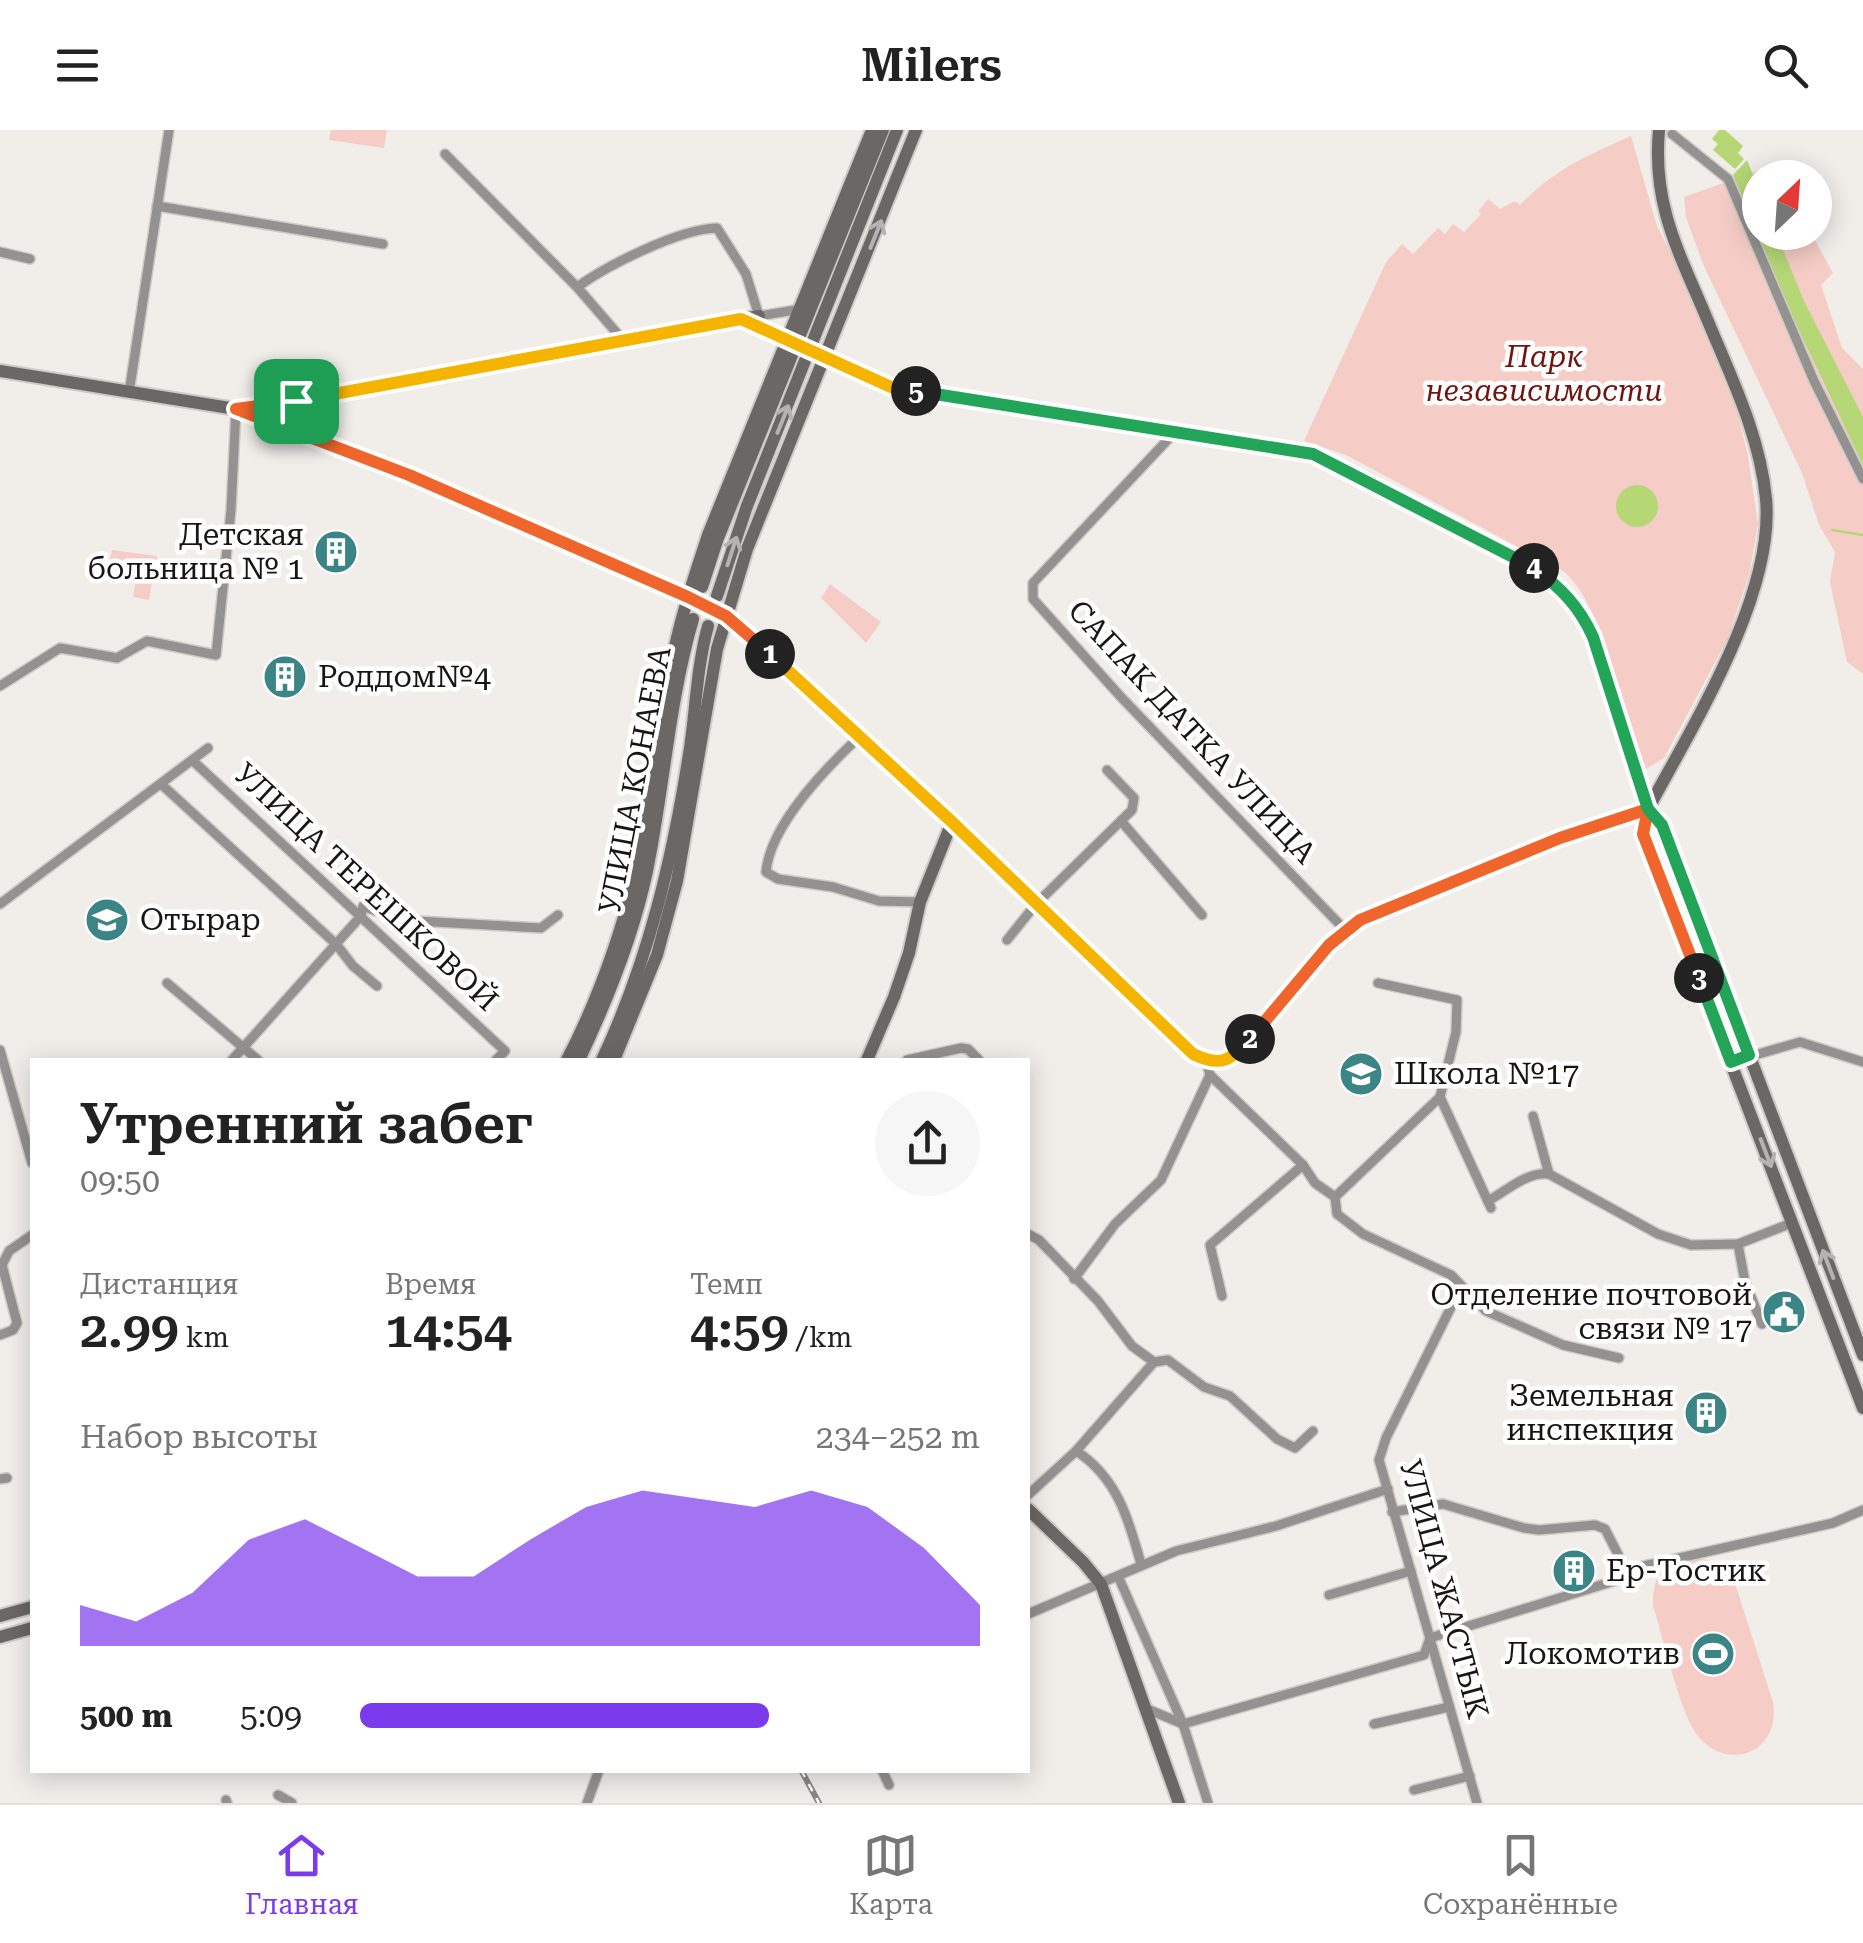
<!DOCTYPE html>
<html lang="ru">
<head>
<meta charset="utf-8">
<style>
	:root { --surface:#fff; --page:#f6f6f6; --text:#222; --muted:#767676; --line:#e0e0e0; --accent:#7c3aed }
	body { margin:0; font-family:"Roboto Serif",serif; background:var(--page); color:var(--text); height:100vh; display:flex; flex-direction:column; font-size:38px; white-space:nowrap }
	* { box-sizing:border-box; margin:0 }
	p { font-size:32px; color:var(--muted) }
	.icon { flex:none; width:55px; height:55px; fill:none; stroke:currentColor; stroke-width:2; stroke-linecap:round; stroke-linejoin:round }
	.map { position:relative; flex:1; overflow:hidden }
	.side { position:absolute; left:30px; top:928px; width:1000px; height:715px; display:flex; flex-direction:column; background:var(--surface); border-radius:0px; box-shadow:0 5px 25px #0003 }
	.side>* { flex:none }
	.needle { width:65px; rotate:25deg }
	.fabs { position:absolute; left:1742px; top:30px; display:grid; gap:20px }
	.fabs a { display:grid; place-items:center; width:90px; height:90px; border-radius:50%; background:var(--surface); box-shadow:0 5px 25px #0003; font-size:50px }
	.pin { position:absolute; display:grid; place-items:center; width:85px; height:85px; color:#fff; margin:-42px; border-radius:20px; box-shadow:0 5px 15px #0006 }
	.km { position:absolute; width:50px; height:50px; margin:-25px; border-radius:50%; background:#222; color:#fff; font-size:28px; line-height:50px; text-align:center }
	.round { display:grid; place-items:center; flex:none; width:105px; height:105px; border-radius:52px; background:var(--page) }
	.overview { display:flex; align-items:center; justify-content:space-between; height:170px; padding:0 50px }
	h1 { font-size:55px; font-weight:600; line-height:75px }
	.stats { display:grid; grid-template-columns:repeat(3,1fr); gap:15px; height:170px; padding:10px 50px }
	.stats div { display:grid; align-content:center }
	.stats b { font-size:50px; font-weight:600 }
	.stats small { font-size:28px; font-weight:400 }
	.stats p { font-size:28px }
	.chart { height:280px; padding:20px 50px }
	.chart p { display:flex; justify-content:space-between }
	.chart svg { width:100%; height:180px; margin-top:10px; fill:var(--accent); opacity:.7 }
	ul { padding:0 50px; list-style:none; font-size:32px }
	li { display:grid; grid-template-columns:160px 120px 1fr; align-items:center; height:75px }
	li i { height:25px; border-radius:12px; background:var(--accent) }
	header { display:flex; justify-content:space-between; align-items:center; height:130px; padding:0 50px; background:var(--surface); font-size:45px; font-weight:600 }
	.menu { display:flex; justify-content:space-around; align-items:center; height:140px; border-top:2px solid var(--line); background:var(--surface); font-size:28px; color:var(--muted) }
	.menu a { display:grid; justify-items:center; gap:5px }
	.menu .active { color:var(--accent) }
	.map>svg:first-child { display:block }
</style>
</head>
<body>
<header><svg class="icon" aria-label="menu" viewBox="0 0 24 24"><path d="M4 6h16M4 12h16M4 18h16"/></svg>Milers<svg class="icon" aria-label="search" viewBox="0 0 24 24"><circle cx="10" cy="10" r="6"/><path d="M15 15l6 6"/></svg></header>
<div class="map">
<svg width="1863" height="1673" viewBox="0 0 1863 1673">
	<rect width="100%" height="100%" fill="#f1eeea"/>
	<!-- green -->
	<g fill="#f5cdc6">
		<path d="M331,0H387L384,18L329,10Z"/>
		<path d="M1631,6L1657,96L1683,147L1738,285L1748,326L1758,394L1749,445L1728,508L1664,628L1646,639L1640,630L1620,564L1576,466L1563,451L1516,421L1302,313L1328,321L1371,342L1556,442L1579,466L1600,507H1603C1593,484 1582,456 1563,441L1346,325L1304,311L1386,132L1402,114L1413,124L1438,98L1445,104L1453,94L1464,102L1481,84L1478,81L1488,69L1500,79L1515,71L1520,75C1555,39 1586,26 1631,6Z"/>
		<path d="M1777,34L1784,47L1760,48V102L1811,103L1833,143L1821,155L1842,218L1863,239V544L1847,532L1830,452L1835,422L1819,395L1802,343L1703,134L1686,87L1684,67Z"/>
		<path d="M112,420L157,426L154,444L109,435Z"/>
		<path d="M137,444L153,446L149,470L133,467Z"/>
		<path d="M830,454L881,492L866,513L821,468Z"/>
		<path d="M1699,1427L1727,1439L1734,1450L1773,1572C1782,1623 1724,1645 1695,1602C1679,1578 1663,1507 1653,1476C1652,1442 1666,1431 1699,1427Z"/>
	</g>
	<!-- water -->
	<g fill="#b5d776">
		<path d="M1719,0H1725L1743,16L1738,23L1744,29L1735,39L1713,20L1718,14L1712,9Z"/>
		<path d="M1747,30L1760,63V102L1776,103L1804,171L1863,287V335L1793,188L1733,45Z"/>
		<circle cx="1637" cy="376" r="21"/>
	</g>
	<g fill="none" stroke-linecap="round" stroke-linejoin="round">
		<!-- stream -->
		<path stroke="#b5d776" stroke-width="2.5" d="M1832,400L1863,405"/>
		<defs>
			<g id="street">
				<path d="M1672,4L1728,49L1814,251L1863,349"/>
				<path d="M445,24L577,157L622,209"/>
				<path d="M157,76L383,114"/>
				<path d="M0,122L30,129"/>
				<path d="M577,157C608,135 679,99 717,98L746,144L759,186L801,179"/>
				<path d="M741,189L891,257L1175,302"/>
				<path d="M129,263L169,0"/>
				<path d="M1175,302L1033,453V469L1120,566L1345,800"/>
				<path d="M0,556L60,518L117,528L147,511L216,525L231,380L236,279"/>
				<path d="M858,608C825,639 770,696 766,742L778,749L833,757L879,771L920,772"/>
				<path d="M192,630L505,921L496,930"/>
				<path d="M161,654L336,814L353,836L377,856"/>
				<path d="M1121,691L1202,785"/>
				<path d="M0,774L208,618"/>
				<path d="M1007,810L1036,774L1132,680L1134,668L1107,640"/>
				<path d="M167,853L258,930"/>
				<path d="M0,920L32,1033"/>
				<path d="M232,930L361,786L363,776L399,790L541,798L558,785"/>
				<path d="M907,930L961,918L968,919L979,930"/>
				<path d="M1206,930L1210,945L1303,1035L1315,1053L1335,1067L1337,1084L1363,1104L1451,1145L1486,1181L1563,1215L1619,1228"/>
				<path d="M1731,932L1800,912L1863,932"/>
				<path d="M1440,967L1491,1078"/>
				<path d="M1533,986L1549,1044L1658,1104L1691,1115L1738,1114"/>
				<path d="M1335,1067L1440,967L1456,902L1457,870L1378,853"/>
				<path d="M1488,1071C1508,1060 1526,1042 1549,1044"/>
				<path d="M1028,1104L1039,1110L1098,1171L1132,1216L1154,1232"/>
				<path d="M1074,1149L1115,1094L1161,1050L1210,945"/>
				<path d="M1457,1153L1456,1167L1386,1308L1379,1330L1477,1673"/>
				<path d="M1222,1166L1210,1115L1303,1035"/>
				<path d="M1762,1194L1745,1152L1738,1114L1792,1093"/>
				<path d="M0,1205L13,1200L17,1193L2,1135L9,1121L32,1105"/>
				<path d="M1154,1232L1168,1230L1204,1257L1230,1266L1277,1309L1295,1318L1313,1301"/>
				<path d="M1076,1321C1117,1347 1129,1390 1141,1434"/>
				<path d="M0,1349L7,1348"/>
				<path d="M1028,1365L1076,1321L1154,1232"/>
				<path d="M1392,1382L1443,1374L1524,1398L1539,1400L1595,1395L1605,1399L1626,1440"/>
				<path d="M1118,1446L1183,1594L1208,1673"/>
				<path d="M1329,1465L1411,1441"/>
				<path d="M1028,1484L1176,1421L1276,1396L1388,1359"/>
				<path d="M1145,1578L1183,1594L1424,1525L1430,1508L1624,1448L1626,1440L1833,1393L1863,1380"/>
				<path d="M1374,1594L1449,1577"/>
				<path d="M882,1640L889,1655"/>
				<path d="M1414,1660L1470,1646"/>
				<path d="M278,1665L292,1673"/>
				<path d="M226,1670L227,1673"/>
				<path d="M587,1673L599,1640"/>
			</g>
			<g id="secondary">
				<path d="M1659,0C1652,75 1679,122 1707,189C1731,247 1760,305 1766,369C1775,465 1692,597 1648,679L1643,704L1863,1278"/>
				<path d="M0,241L236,279L409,345L726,486L829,577L1193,924C1208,931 1217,932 1233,927L1329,815L1359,791L1559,708L1648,679"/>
				<path d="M240,279L759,186"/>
				<path d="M1175,302L1292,319L1334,334L1531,436L1562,459L1581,481L1593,507L1648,679L1662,695L1863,1225"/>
				<path d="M702,457L718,408L883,0"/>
				<path d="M717,466L747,376L897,0"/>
				<path d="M567,930C598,870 620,808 636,743C654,665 657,585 677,508C685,473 697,439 708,405L872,0"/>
				<path d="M579,930C608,869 633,807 647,741C664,658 669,571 693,489"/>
				<path d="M602,930C649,830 673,727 690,618C696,577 697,536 708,496"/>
				<path d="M614,930L657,825L677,751L717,519L747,419L916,0"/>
				<path d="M867,930L894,867L909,823L920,772L952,692"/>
				<path d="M1028,1379L1083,1432L1101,1454L1179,1673"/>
				<path d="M0,1486L32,1477"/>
				<path d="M0,1507L32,1498"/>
			</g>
		</defs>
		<!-- street casing -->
		<use href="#street" stroke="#cecbc8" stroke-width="12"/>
		<!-- secondary casing -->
		<use href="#secondary" stroke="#cecbc8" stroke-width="16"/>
		<!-- street -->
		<use href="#street" stroke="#949291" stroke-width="9"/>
		<!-- secondary -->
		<use href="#secondary" stroke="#6a6765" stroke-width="12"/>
		<defs>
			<path id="rail" d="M801,1640L819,1673"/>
		</defs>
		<!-- rail casing -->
		<use href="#rail" stroke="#8a8886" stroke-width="6"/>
		<!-- rail -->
		<use href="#rail" stroke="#fff" stroke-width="2.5" stroke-dasharray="8" stroke-linecap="butt"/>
	</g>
	<!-- one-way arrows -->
	<defs><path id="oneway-shaft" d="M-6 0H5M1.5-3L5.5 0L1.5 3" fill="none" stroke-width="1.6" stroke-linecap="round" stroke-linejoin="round" transform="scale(2.5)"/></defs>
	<g stroke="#b4b3b2">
		<use href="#oneway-shaft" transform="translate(876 104) rotate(-68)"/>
		<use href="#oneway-shaft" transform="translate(783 289) rotate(-68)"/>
		<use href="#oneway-shaft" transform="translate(732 421) rotate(-72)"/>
		<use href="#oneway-shaft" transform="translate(1766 1023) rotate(69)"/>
		<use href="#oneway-shaft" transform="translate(1828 1134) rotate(-111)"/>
	</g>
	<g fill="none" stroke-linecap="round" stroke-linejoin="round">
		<defs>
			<path id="split-1" d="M296,271L236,279L409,345L688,467L726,486L770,524"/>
			<path id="split-2" d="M770,524L952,692L1193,924C1222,938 1230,930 1250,909"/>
			<path id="split-3" d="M1250,909L1329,815L1360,790L1560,708L1648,679L1643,704L1699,848"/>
			<path id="split-4" d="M1534,438C1561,458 1579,476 1593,507L1648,679L1662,695L1749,925L1731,932L1699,848"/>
			<path id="split-5" d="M916,261L1313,324L1534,438"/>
			<path id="split-6" d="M296,271L741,189L891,257L916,261"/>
		</defs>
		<!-- split-1 casing -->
		<use href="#split-1" stroke="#fff" stroke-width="20"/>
		<!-- split-2 casing -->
		<use href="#split-2" stroke="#fff" stroke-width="20"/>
		<!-- split-3 casing -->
		<use href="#split-3" stroke="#fff" stroke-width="20"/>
		<!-- split-4 casing -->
		<use href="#split-4" stroke="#fff" stroke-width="20"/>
		<!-- split-5 casing -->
		<use href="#split-5" stroke="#fff" stroke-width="20"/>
		<!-- split-6 casing -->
		<use href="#split-6" stroke="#fff" stroke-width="20"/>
		<!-- split-1 -->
		<use href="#split-1" stroke="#f0652b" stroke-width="12"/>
		<!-- split-2 -->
		<use href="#split-2" stroke="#f5b400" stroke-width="12"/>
		<!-- split-3 -->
		<use href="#split-3" stroke="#f0652b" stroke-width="12"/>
		<!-- split-4 -->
		<use href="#split-4" stroke="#22a559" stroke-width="12"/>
		<!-- split-5 -->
		<use href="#split-5" stroke="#22a559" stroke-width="12"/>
		<!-- split-6 -->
		<use href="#split-6" stroke="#f5b400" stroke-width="12"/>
	</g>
	<!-- icons -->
	<defs>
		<symbol id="building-disc" viewBox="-11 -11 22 22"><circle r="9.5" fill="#3c8586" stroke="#fff"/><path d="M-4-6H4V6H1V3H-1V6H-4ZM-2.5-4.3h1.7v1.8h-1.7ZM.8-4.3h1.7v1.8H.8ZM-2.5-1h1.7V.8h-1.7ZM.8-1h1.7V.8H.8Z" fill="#fff"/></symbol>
		<symbol id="university-disc" viewBox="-11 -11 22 22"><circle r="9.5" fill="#3c8586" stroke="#fff"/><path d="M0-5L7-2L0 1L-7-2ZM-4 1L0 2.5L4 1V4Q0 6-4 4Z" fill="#fff"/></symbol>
		<symbol id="school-disc" viewBox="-11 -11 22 22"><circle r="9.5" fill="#3c8586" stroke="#fff"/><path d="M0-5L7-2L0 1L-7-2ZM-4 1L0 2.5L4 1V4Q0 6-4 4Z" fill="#fff"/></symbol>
		<symbol id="civic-disc" viewBox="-11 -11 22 22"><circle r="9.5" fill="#3c8586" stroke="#fff"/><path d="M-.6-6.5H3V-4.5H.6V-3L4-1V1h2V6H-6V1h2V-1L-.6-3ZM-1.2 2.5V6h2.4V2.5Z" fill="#fff"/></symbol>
		<symbol id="stadium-disc" viewBox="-11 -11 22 22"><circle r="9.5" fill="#3c8586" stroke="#fff"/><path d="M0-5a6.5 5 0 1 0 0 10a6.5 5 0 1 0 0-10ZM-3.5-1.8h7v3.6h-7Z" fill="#fff"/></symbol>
	</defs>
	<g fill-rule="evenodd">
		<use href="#building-disc" x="311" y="397" width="50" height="50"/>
		<use href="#building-disc" x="260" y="522" width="50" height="50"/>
		<use href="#university-disc" x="82" y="765" width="50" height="50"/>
		<use href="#school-disc" x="1336" y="919" width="50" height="50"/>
		<use href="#civic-disc" x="1759" y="1157" width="50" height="50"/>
		<use href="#building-disc" x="1681" y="1258" width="50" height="50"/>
		<use href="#building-disc" x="1549" y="1416" width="50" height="50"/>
		<use href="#stadium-disc" x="1688" y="1499" width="50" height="50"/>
	</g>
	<g text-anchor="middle" stroke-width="9" stroke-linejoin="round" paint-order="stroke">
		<!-- park labels -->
		<g font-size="30" font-style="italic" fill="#711510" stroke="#fff">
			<text x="1544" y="237">Парк<tspan x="1544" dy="34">независимости</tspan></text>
		</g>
		<!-- poi labels -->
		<g font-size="30" fill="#171615" stroke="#fff" text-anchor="end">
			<text x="304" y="415">Детская<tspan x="304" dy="34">больница № 1</tspan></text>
			<text x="318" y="557" text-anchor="start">Роддом№4</text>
			<text x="140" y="800" text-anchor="start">Отырар</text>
			<text x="1394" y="954" text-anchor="start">Школа №17</text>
			<text x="1752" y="1175">Отделение почтовой<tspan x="1752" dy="34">связи № 17</tspan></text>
			<text x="1674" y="1276">Земельная<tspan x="1674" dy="34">инспекция</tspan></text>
			<text x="1606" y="1451" text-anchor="start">Ер-Тостик</text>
			<text x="1680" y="1534">Локомотив</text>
		</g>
		<!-- street labels -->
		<g font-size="30" fill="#171615" stroke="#fff">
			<text transform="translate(1192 602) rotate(47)" y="10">САПАК ДАТКА УЛИЦА</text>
			<text transform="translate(635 650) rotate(-79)" y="10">УЛИЦА КОНАЕВА</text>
			<text transform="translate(366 757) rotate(43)" y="10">УЛИЦА ТЕРЕШКОВОЙ</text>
			<text transform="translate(1444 1459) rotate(75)" y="10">УЛИЦА ЖАСТЫК</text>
		</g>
	</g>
</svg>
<div class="fabs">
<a><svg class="needle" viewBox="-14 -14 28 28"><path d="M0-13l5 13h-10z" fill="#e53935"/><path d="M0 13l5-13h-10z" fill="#767676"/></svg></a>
</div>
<div class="pin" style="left:296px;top:271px;background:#1e9e55"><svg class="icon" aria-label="arrive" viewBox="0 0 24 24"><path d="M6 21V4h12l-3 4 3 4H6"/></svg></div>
<b class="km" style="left:770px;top:524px">1</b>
<b class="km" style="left:1250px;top:909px">2</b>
<b class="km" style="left:1699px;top:848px">3</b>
<b class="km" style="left:1534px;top:438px">4</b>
<b class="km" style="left:916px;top:261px">5</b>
<section class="side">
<div class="overview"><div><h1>Утренний забег</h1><p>09:50</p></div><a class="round"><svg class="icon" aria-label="share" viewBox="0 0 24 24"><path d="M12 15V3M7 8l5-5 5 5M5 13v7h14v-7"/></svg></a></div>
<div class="stats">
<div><p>Дистанция</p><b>2.99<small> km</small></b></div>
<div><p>Время</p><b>14:54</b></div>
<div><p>Темп</p><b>4:59<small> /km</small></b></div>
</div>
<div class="chart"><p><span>Набор высоты</span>234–252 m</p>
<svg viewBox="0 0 160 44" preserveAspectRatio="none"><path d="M0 44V34L10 38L20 31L30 18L40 13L50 20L60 27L70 27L80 18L90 10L100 6L110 8L120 10L130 6L140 10L150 20L160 34V44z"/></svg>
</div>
<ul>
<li><b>500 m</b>5:09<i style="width:66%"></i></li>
</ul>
</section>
</div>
<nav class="menu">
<a class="active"><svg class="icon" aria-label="home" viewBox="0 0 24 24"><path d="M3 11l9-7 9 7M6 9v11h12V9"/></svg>Главная</a>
<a><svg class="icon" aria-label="map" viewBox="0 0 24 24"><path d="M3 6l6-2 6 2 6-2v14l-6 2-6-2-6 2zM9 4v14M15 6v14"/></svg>Карта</a>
<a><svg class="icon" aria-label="saved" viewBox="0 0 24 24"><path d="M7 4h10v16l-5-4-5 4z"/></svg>Сохранённые</a>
</nav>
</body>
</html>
